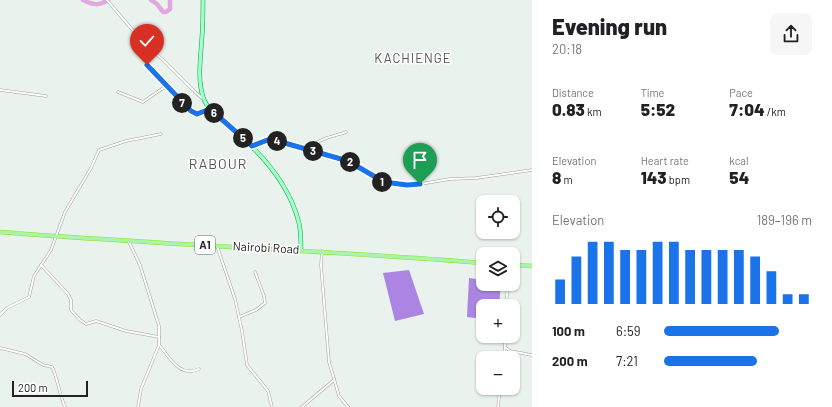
<!DOCTYPE html>
<html lang="en">
<head>
<meta charset="utf-8">
<style>
	:root { --surface:#fff; --page:#f6f6f6; --text:#202124; --muted:#757577; --accent:#1a73e8 }
	body { margin:0; font-family:Barlow,sans-serif; background:var(--page); color:var(--text); height:100vh; display:flex; flex-direction:column; font-size:15px; white-space:nowrap }
	* { box-sizing:border-box; margin:0 }
	p { font-size:13px; color:var(--muted) }
	.icon { flex:none; width:22px; height:22px; fill:none; stroke:currentColor; stroke-width:2; stroke-linecap:round; stroke-linejoin:round }
	.map { position:relative; flex:1; overflow:hidden }
	.sheet { display:flex; flex-direction:column; background:var(--surface); width:300px }
	.sheet>* { flex:none }
	.fabs { position:absolute; left:476px; top:195px; display:grid; gap:8px }
	.fabs a { display:grid; place-items:center; width:44px; height:44px; border-radius:8px; background:var(--surface); box-shadow:0 1px 3px #0004; font-size:20px }
	.scale { position:absolute; left:12px; bottom:10px; width:76px; box-sizing:border-box; padding-left:4px; border:2px solid #222; border-top:0; font-size:11px; line-height:14px; white-space:nowrap; color:#222; -webkit-text-stroke:3px #fff; paint-order:stroke }
	.pin { position:absolute; display:grid; place-items:center; width:34px; height:34px; color:#fff; margin:-41px -17px; border-radius:50% 50% 50% 0; rotate:-45deg; box-shadow:0 0 4px #0007 }
	.pin .icon { rotate:45deg }
	.km { position:absolute; width:20px; height:20px; margin:-10px; border-radius:50%; background:#222; color:#fff; font-size:11px; line-height:20px; text-align:center }
	.round { display:grid; place-items:center; flex:none; width:42px; height:42px; border-radius:8px; background:var(--page) }
	.headline { display:flex; align-items:center; justify-content:space-between; height:68px; padding:0 20px }
	h1 { font-size:22px; font-weight:800; line-height:30px }
	.stats { display:grid; grid-template-columns:repeat(3,1fr); gap:6px; height:68px; padding:4px 20px }
	.stats div { display:grid; align-content:center }
	.stats b { font-size:17px; font-weight:800 }
	.stats small { font-size:11px; font-weight:400 }
	.stats p { font-size:11px }
	.chart { height:112px; padding:8px 20px }
	.chart p { display:flex; justify-content:space-between }
	.chart svg { width:100%; height:72px; margin-top:4px; stroke:var(--accent); stroke-width:6 }
	ul { padding:0 20px; list-style:none; font-size:13px }
	li { display:grid; grid-template-columns:64px 48px 1fr; align-items:center; height:30px }
	li i { height:10px; border-radius:5px; background:var(--accent) }
	main { display:flex; flex:1; min-height:0 }
	.map>svg:first-child { display:block }
</style>
</head>
<body>
<main>
<div class="map">
<svg width="532" height="407" viewBox="0 0 532 407">
	<rect width="100%" height="100%" fill="#e9f2ed"/>
	<!-- pitch -->
	<g fill="#ac85e2">
		<path d="M409,270L424,314L395,321L383,273Z"/>
		<path d="M469,278L483,280V284H501L499,306H483V319L467,317Z"/>
	</g>
	<g fill="none" stroke-linecap="round" stroke-linejoin="round">
		<!-- river -->
		<g stroke="#e0a8df" stroke-width="4.5">
			<path d="M83,0C93,5 99,6 108,0"/>
			<path d="M151,0L157,4L163,12H166L170,9V0"/>
		</g>
		<defs>
			<g id="minor">
				<path d="M107,0L141,40L163,60L194,91L202,98"/>
				<path d="M147,65L191,111L197,114L209,109"/>
				<path d="M0,90L46,96"/>
				<path d="M118,92L143,102L166,86"/>
				<path d="M252,146L270,139L273,140L348,161L384,182L415,185L450,179L476,178L532,170"/>
				<path d="M309,150C318,138 332,137 346,132"/>
				<path d="M129,242L140,265L159,326V345L141,389L138,407"/>
				<path d="M217,246L235,299L242,331L247,365L268,391L272,407"/>
				<path d="M322,251L321,265L329,362L339,396L348,407"/>
				<path d="M41,265L68,294L71,300V310L80,320L86,324L96,321L126,331L159,337"/>
				<path d="M506,306L508,284"/>
				<path d="M0,315L7,308L29,297L34,276L51,250L65,212L91,168L99,150L126,141L161,134"/>
				<path d="M239,317L256,310L265,303L264,296L255,272"/>
				<path d="M504,336L505,347L510,351L532,355"/>
				<path d="M160,346C170,358 180,378 199,369"/>
				<path d="M0,348L25,354L43,365L52,367C58,379 59,394 65,407"/>
				<path d="M503,358L505,348"/>
				<path d="M302,407L334,380"/>
				<path d="M498,407L500,388"/>
			</g>
			<path id="primary" d="M203,0C203,12 203,24 202,36C201,56 197,78 203,97C208,113 226,124 238,134C266,158 290,187 299,223C301,232 301,241 301,250"/>
			<g id="trunk">
				<path d="M0,232C161,245 322,250 483,263"/>
				<path d="M513,265L532,266"/>
			</g>
		</defs>
		<!-- minor casing -->
		<use href="#minor" stroke="#9f9f9f" stroke-width="3"/>
		<!-- primary casing -->
		<use href="#primary" stroke="#00a04c" stroke-width="4.5"/>
		<!-- trunk casing -->
		<use href="#trunk" stroke="#8ae125" stroke-width="4.5"/>
		<!-- minor -->
		<use href="#minor" stroke="#fff" stroke-width="2"/>
		<!-- primary -->
		<use href="#primary" stroke="#a1fec4" stroke-width="3.5"/>
		<!-- trunk -->
		<use href="#trunk" stroke="#aaf4aa" stroke-width="3.5"/>
	</g>
	<g fill="none" stroke-linecap="round" stroke-linejoin="round">
		<defs>
			<path id="route" d="M147,65L191,111L197,114L210,109L252,146L270,139L274,140L348,161L384,182L407,185L420,184"/>
		</defs>
		<!-- route casing -->
		<use href="#route" stroke="#fff" stroke-width="8"/>
		<!-- route -->
		<use href="#route" stroke="#1a73e8" stroke-width="5"/>
	</g>
	<g text-anchor="middle" stroke-width="3" stroke-linejoin="round" paint-order="stroke">
		<!-- shield labels -->
		<rect fill="#fff" stroke="#646464" stroke-width="1" x="195" y="236" width="20" height="18" rx="3"/>
		<g font-size="11" font-weight="bold" fill="#222">
			<text x="205" y="249">A1</text>
		</g>
		<!-- street labels -->
		<g font-size="12" fill="#222" stroke="#fff">
			<text transform="translate(266 248) rotate(3)" y="4">Nairobi Road</text>
		</g>
		<!-- neighbourhood labels -->
		<g font-size="13" letter-spacing="1" fill="#555" stroke="#fff">
			<text x="413" y="63">KACHIENGE</text>
		</g>
		<!-- quarter labels -->
		<g font-size="14" letter-spacing="1" fill="#555" stroke="#fff">
			<text x="218" y="169">RABOUR</text>
		</g>
	</g>
</svg>
<div class="fabs">
<a><svg class="icon" aria-label="locate" viewBox="0 0 24 24"><circle cx="12" cy="12" r="6"/><path d="M12 2v4M12 18v4M2 12h4M18 12h4"/></svg></a>
<a><svg class="icon" aria-label="layers" viewBox="0 0 24 24"><path d="M12 4l9 5-9 5-9-5zM3 14l9 5 9-5"/></svg></a>
<a>+</a>
<a>−</a>
</div>
<div class="scale">200 m</div>
<div class="pin" style="left:420px;top:184px;background:#1e9e55"><svg class="icon" aria-label="arrive" viewBox="0 0 24 24"><path d="M6 21V4h12l-3 4 3 4H6"/></svg></div>
<div class="pin" style="left:147px;top:65px;background:#d93025"><svg class="icon" aria-label="check" viewBox="0 0 24 24"><path d="M5 12l5 5 9-10"/></svg></div>
<b class="km" style="left:382px;top:182px">1</b>
<b class="km" style="left:350px;top:162px">2</b>
<b class="km" style="left:313px;top:151px">3</b>
<b class="km" style="left:277px;top:141px">4</b>
<b class="km" style="left:243px;top:138px">5</b>
<b class="km" style="left:214px;top:113px">6</b>
<b class="km" style="left:182px;top:103px">7</b>
</div>
<section class="sheet">
<div class="headline"><div><h1>Evening run</h1><p>20:18</p></div><a class="round"><svg class="icon" aria-label="share" viewBox="0 0 24 24"><path d="M12 15V3M7 8l5-5 5 5M5 13v7h14v-7"/></svg></a></div>
<div class="stats">
<div><p>Distance</p><b>0.83<small> km</small></b></div>
<div><p>Time</p><b>5:52</b></div>
<div><p>Pace</p><b>7:04<small> /km</small></b></div>
</div>
<div class="stats">
<div><p>Elevation</p><b>8<small> m</small></b></div>
<div><p>Heart rate</p><b>143<small> bpm</small></b></div>
<div><p>kcal</p><b>54</b></div>
</div>
<div class="chart"><p><span>Elevation</span>189–196 m</p>
<svg viewBox="0 0 160 44" preserveAspectRatio="none"><path d="M5 44V29M15 44V15M25 44V6M35 44V6M45 44V11M55 44V11M65 44V6M75 44V6M85 44V11M95 44V11M105 44V11M115 44V11M125 44V15M135 44V24M145 44V38M155 44V38"/></svg>
</div>
<ul>
<li><b>100 m</b>6:59<i style="width:78%"></i></li>
<li><b>200 m</b>7:21<i style="width:63%"></i></li>
</ul>
</section>
</main>
</body>
</html>
